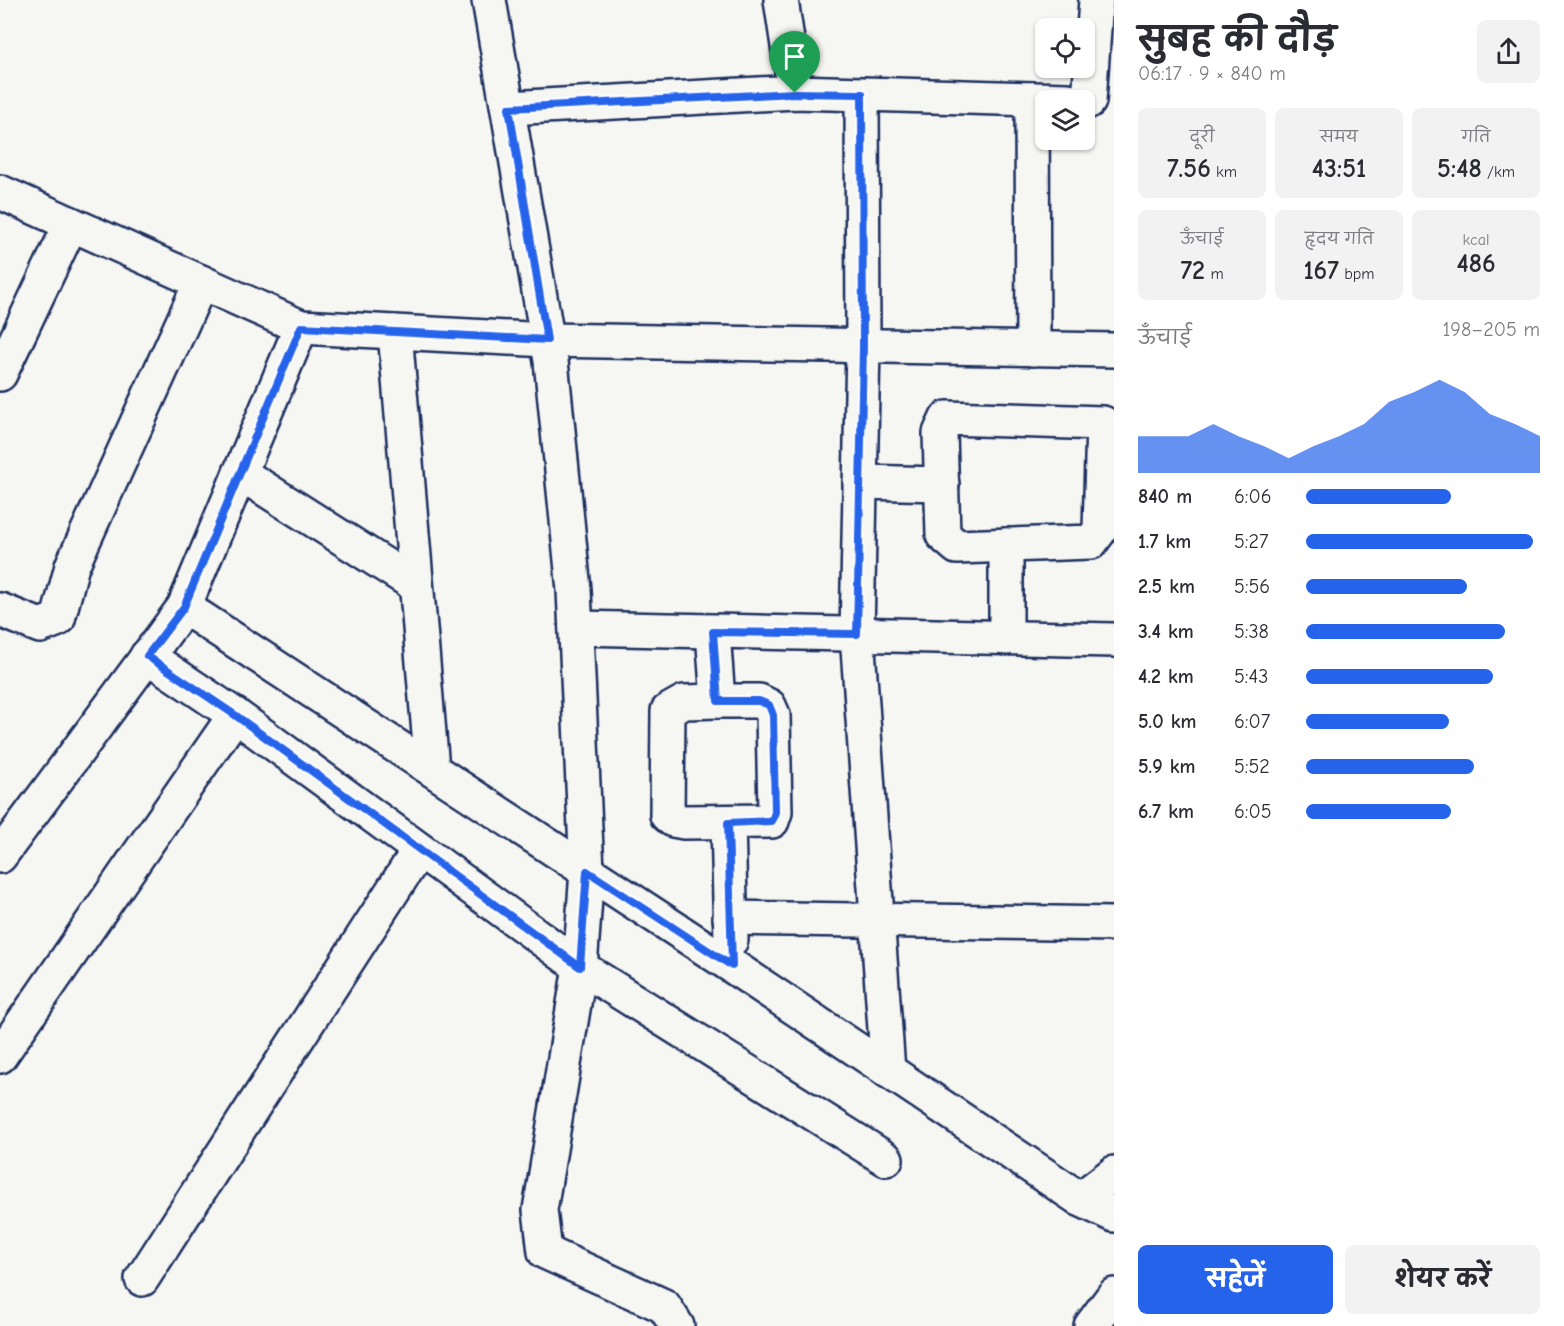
<!DOCTYPE html>
<html lang="hi">
<head>
<meta charset="utf-8">
<style>
	:root { --surface:#fff; --page:#f2f2f3; --text:#2b2b33; --muted:#7c7c81; --accent:#2563eb }
	body { margin:0; font-family:"Comic Neue","Playpen Sans Deva",sans-serif; background:var(--page); color:var(--text); height:100vh; display:flex; flex-direction:column; font-size:22px; white-space:nowrap }
	* { box-sizing:border-box; margin:0 }
	p { font-size:20px; color:var(--muted) }
	.icon { flex:none; width:33px; height:33px; fill:none; stroke:currentColor; stroke-width:2; stroke-linecap:round; stroke-linejoin:round }
	.map { position:relative; flex:1; overflow:hidden }
	.details { display:flex; flex-direction:column; background:var(--surface); width:450px }
	.details>* { flex:none }
	.fabs { position:absolute; left:1035px; top:18px; display:grid; gap:12px }
	.fabs a { display:grid; place-items:center; width:60px; height:60px; border-radius:9px; background:var(--surface); box-shadow:0 2px 4px #0004; font-size:30px }
	.pin { position:absolute; display:grid; place-items:center; width:51px; height:51px; color:#fff; margin:-62px -26px; border-radius:50% 50% 50% 0; rotate:-45deg; box-shadow:0 0 6px #0007 }
	.pin .icon { rotate:45deg }
	.round { display:grid; place-items:center; flex:none; width:63px; height:63px; border-radius:9px; background:var(--page) }
	.head { display:flex; align-items:center; justify-content:space-between; height:102px; padding:0 24px }
	h1 { font-size:33px; font-weight:700; line-height:45px }
	.stats { display:grid; grid-template-columns:repeat(3,1fr); gap:9px; height:102px; padding:6px 24px }
	.stats div { display:grid; align-content:center; border-radius:9px; background:var(--page); text-align:center }
	.stats b { font-size:26px; font-weight:700 }
	.stats small { font-size:16px; font-weight:400 }
	.stats p { font-size:16px }
	.chart { height:168px; padding:12px 24px }
	.chart p { display:flex; justify-content:space-between }
	.chart svg { width:100%; height:108px; margin-top:6px; fill:var(--accent); opacity:.7 }
	.cta { display:flex; gap:12px; margin-top:auto; padding:12px 24px }
	.cta a { flex:1; height:69px; border-radius:9px; background:var(--accent); color:#fff; font-size:24px; font-weight:700; line-height:69px; text-align:center }
	.cta a+a { background:var(--page); color:var(--text) }
	ul { padding:0 24px; list-style:none; font-size:20px }
	li { display:grid; grid-template-columns:96px 72px 1fr; align-items:center; height:45px }
	li i { height:15px; border-radius:8px; background:var(--accent) }
	main { display:flex; flex:1; min-height:0 }
	.map>svg:first-child { display:block }
</style>
</head>
<body>
<main>
<div class="map">
<svg width="1114" height="1326" viewBox="0 0 1114 1326">
	<rect width="100%" height="100%" fill="#f6f6f2"/>
	<filter id="ink" filterUnits="userSpaceOnUse"><feTurbulence type="fractalNoise" baseFrequency=".0167" numOctaves="2"/><feDisplacementMap in="SourceGraphic" scale="12" xChannelSelector="R" yChannelSelector="G"/><feConvolveMatrix kernelMatrix="1 2 1 2 8 2 1 2 1" color-interpolation-filters="sRGB"/></filter>
	<g filter="url(#ink)">
		<g fill="none" stroke-linecap="round" stroke-linejoin="round">
			<defs>
				<g id="minor">
					<path d="M489,0L551,361L574,590L587,871L580,967L540,1210L545,1252L664,1306L677,1326"/>
					<path d="M781,0L795,92"/>
					<path d="M862,95L863,346L857,634L888,1071"/>
					<path d="M1032,99L1033,349"/>
					<path d="M1089,101L1096,0"/>
					<path d="M509,108L795,92L1068,100"/>
					<path d="M0,192L301,327L547,340L1114,350"/>
					<path d="M395,332L432,769"/>
					<path d="M0,374L71,224"/>
					<path d="M947,418L1103,423L1100,530L1091,542L957,547L943,535L940,433Z"/>
					<path d="M240,473L416,585"/>
					<path d="M860,482L942,484"/>
					<path d="M1006,545V638"/>
					<path d="M184,607L732,966L1080,1199L1114,1215"/>
					<path d="M0,610L40,626L58,619L72,566L201,282"/>
					<path d="M576,628L1114,640"/>
					<path d="M713,632L718,701"/>
					<path d="M147,656L235,715L580,967L886,1159"/>
					<path d="M718,701H759L769,706L773,715L775,812L772,821L684,822L673,820L667,815L668,711L684,702Z"/>
					<path d="M728,823L731,940"/>
					<path d="M0,856L184,607L301,327"/>
					<path d="M730,918L1114,924"/>
					<path d="M0,1056L235,715"/>
					<path d="M1080,1199L1114,1173"/>
					<path d="M142,1279L419,850"/>
					<path d="M1091,1326L1114,1295"/>
				</g>
			</defs>
			<!-- minor casing -->
			<use href="#minor" stroke="#1b2f5e" stroke-width="38"/>
			<!-- minor -->
			<use href="#minor" stroke="#f6f6f2" stroke-width="33"/>
		</g>
	</g>
	<g fill="none" stroke-linecap="round" stroke-linejoin="round" filter="url(#ink)">
		<defs>
			<path id="route" d="M795,93L862,94L863,346L857,634L713,632L718,701H759L769,705L773,715L775,812L772,821L728,823L732,966L587,871L580,967L235,715L147,656L184,607L301,327L547,340L509,108Z"/>
		</defs>
		<!-- route casing -->
		<use href="#route" stroke="#fff" stroke-width="12"/>
		<!-- route -->
		<use href="#route" stroke="#2563eb" stroke-width="8"/>
	</g>
</svg>
<div class="fabs">
<a><svg class="icon" aria-label="locate" viewBox="0 0 24 24"><circle cx="12" cy="12" r="6"/><path d="M12 2v4M12 18v4M2 12h4M18 12h4"/></svg></a>
<a><svg class="icon" aria-label="layers" viewBox="0 0 24 24"><path d="M12 4l9 5-9 5-9-5zM3 14l9 5 9-5"/></svg></a>
</div>
<div class="pin" style="left:795px;top:93px;background:#1e9e55"><svg class="icon" aria-label="arrive" viewBox="0 0 24 24"><path d="M6 21V4h12l-3 4 3 4H6"/></svg></div>
</div>
<section class="details">
<div class="head"><div><h1>सुबह की दौड़</h1><p>06:17 · 9 × 840 m</p></div><a class="round"><svg class="icon" aria-label="share" viewBox="0 0 24 24"><path d="M12 15V3M7 8l5-5 5 5M5 13v7h14v-7"/></svg></a></div>
<div class="stats">
<div><p>दूरी</p><b>7.56<small> km</small></b></div>
<div><p>समय</p><b>43:51</b></div>
<div><p>गति</p><b>5:48<small> /km</small></b></div>
</div>
<div class="stats">
<div><p>ऊँचाई</p><b>72<small> m</small></b></div>
<div><p>हृदय गति</p><b>167<small> bpm</small></b></div>
<div><p>kcal</p><b>486</b></div>
</div>
<div class="chart"><p><span>ऊँचाई</span>198–205 m</p>
<svg viewBox="0 0 160 44" preserveAspectRatio="none"><path d="M0 44V29L10 29L20 29L30 24L40 29L50 33L60 38L70 33L80 29L90 24L100 15L110 11L120 6L130 11L140 20L150 24L160 29V44z"/></svg>
</div>
<ul>
<li><b>840 m</b>6:06<i style="width:62%"></i></li>
<li><b>1.7 km</b>5:27<i style="width:97%"></i></li>
<li><b>2.5 km</b>5:56<i style="width:69%"></i></li>
<li><b>3.4 km</b>5:38<i style="width:85%"></i></li>
<li><b>4.2 km</b>5:43<i style="width:80%"></i></li>
<li><b>5.0 km</b>6:07<i style="width:61%"></i></li>
<li><b>5.9 km</b>5:52<i style="width:72%"></i></li>
<li><b>6.7 km</b>6:05<i style="width:62%"></i></li>
</ul>
<div class="cta"><a>सहेजें</a><a>शेयर करें</a></div>
</section>
</main>
</body>
</html>
